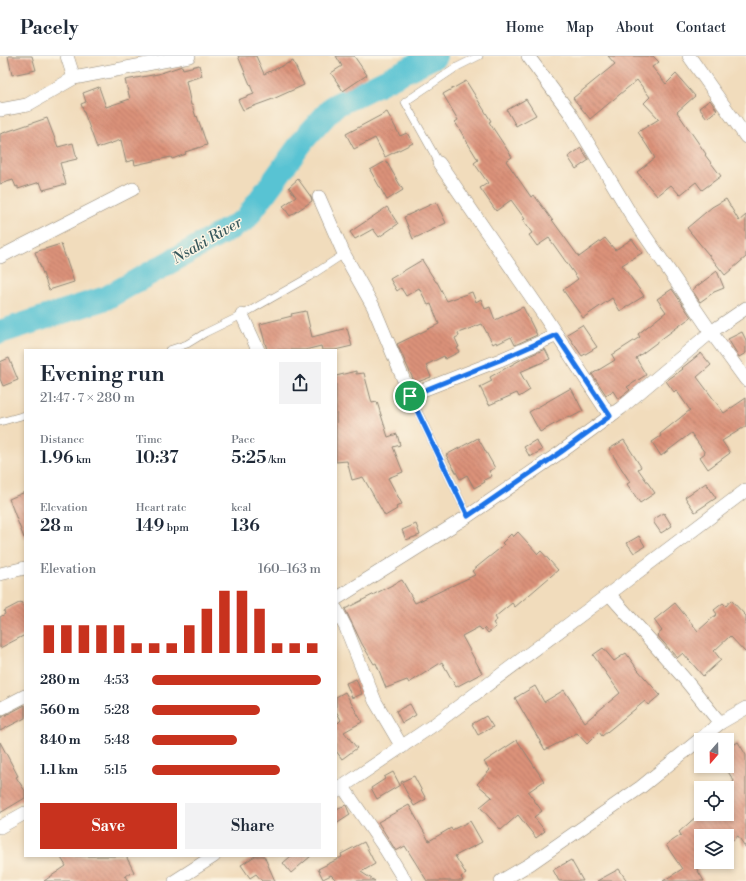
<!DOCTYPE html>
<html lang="en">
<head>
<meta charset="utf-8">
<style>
	:root { --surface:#fff; --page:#f2f2f3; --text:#1f2937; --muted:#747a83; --line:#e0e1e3; --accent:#c8321e }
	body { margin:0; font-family:"Libre Bodoni",serif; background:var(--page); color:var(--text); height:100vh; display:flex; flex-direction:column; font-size:15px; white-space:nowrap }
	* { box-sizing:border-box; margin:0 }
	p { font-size:13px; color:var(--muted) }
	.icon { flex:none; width:22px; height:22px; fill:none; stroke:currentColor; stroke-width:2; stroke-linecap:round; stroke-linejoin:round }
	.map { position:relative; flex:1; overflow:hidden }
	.drawer { position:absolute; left:24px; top:293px; width:313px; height:508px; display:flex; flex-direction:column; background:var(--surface); border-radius:0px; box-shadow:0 2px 6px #0003 }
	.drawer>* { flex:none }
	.needle { width:26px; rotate:200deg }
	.tools { position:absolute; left:694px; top:677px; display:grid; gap:8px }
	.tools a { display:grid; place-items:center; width:40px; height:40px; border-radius:0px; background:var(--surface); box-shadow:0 2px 6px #0003; font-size:20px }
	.pin { position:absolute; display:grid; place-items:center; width:34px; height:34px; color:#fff; margin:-17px; border:2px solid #fff; border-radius:50%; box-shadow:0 1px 4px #0007 }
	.round { display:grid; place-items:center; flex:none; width:42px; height:42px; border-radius:0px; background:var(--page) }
	.overview { display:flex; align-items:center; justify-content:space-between; height:68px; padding:0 16px }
	h1 { font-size:22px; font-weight:600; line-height:30px }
	.stats { display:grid; grid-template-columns:repeat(3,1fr); gap:6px; height:68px; padding:4px 16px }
	.stats div { display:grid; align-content:center }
	.stats b { font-size:17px; font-weight:600 }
	.stats small { font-size:11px; font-weight:400 }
	.stats p { font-size:11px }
	.chart { height:112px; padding:8px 16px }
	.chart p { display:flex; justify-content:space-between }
	.chart svg { width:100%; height:72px; margin-top:4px; stroke:var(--accent); stroke-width:6 }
	.button { display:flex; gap:8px; margin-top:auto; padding:8px 16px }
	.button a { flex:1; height:46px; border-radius:0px; background:var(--accent); color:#fff; font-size:16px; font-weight:600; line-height:46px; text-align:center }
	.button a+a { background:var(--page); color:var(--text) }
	ul { padding:0 16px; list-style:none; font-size:13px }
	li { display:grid; grid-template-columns:64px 48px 1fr; align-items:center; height:30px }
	li i { height:10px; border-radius:5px; background:var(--accent) }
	header { display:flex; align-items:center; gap:24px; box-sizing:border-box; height:56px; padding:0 20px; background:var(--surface); border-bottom:1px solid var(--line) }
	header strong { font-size:19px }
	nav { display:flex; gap:22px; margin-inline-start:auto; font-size:14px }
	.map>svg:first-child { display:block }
</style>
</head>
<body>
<header>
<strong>Pacely</strong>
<nav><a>Home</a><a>Map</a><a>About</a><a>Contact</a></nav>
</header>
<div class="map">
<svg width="746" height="825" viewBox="0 0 746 825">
	<defs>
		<pattern id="building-back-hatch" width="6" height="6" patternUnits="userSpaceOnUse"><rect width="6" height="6" fill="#db9279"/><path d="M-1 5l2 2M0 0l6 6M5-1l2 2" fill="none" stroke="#b27763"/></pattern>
	</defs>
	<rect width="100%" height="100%" fill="#fcf5e5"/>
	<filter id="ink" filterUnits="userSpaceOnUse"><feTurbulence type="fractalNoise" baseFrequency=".025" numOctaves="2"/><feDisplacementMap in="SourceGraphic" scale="8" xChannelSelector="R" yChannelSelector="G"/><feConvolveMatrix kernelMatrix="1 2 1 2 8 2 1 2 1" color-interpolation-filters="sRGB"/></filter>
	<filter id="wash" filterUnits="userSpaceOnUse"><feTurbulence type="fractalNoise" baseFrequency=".012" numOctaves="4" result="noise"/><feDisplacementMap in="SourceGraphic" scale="16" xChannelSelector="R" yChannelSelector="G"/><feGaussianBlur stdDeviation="0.9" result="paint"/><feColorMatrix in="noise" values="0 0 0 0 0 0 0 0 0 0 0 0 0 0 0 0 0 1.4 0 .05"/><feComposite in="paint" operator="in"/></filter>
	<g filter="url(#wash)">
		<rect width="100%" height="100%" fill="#f1dcbc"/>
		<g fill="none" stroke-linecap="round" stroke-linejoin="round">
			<!-- river -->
			<path stroke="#58c3d3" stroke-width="24" d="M0,276L106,242L245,164L305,82L334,50L435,0"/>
		</g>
		<g id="blocks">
			<!-- building -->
			<g fill="url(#building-back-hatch)">
				<path d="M8,0H32L36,14L12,19Z"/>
				<path d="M238,0H256L264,18L293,5L304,29L273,43L243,54L238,44L254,38Z"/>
				<path d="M336,0H354L367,19L343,35L331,17L342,10Z"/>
				<path d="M608,0H653L659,6L652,11L666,28L676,18L695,40L677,56L706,98L705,99L721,120L702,134L696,126L680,139L671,129L657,140L637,116L655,102L638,76L659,63L644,47L650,41L637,24L590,63L573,42L615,8Z"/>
				<path d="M199,9L202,20L186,25L191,49H192L196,61L197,60L207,89L185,96L186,98L172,103L171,101L135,109L134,104L126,106L121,84L97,92L81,48L86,46L83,37L99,31L106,51L130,43L125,24L158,18L182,10L183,13Z"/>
				<path d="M466,25L491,65L489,66L512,101L506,105L531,141L534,139L579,201L605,182L615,194L632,183L642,197L622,209L644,240L620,255L612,242L583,262L563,234L578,223L549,182L537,190L529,179L532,177L523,164L525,163L511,144L496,155L480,132L488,127L474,107L478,104L455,66L458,64L443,38Z"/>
				<path d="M526,43L536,59L516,70L507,54Z"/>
				<path d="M710,44L717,54L707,62L699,52Z"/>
				<path d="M387,56L400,80L407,77L413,87L385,101L375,82L354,93L346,78Z"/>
				<path d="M47,62L58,91L73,87L77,103L60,107L66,128L43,134L40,126L18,133V130L16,131L13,124L0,128V78Z"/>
				<path d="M581,92L589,104L576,113L568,101Z"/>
				<path d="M386,105L403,134L387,144L370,114Z"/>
				<path d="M298,123L311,141L312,145L290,160L283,150L296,141L289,131Z"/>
				<path d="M726,143L739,165L746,159V201L725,219L687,172L712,151Z"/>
				<path d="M436,146L446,167L413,183L404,161Z"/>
				<path d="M387,151L398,168L379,181L373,173L355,183L350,176Z"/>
				<path d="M61,188L74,226L49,234L35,196Z"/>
				<path d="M422,204L436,226H437L447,245L472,236L476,246L481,243L485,253L490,251L495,264L523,251L537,279L515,289L511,281L497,288L496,286L493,288L482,268L458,277L459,280L455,282L459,291L457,292L459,296L445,303L444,300L426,309L431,321L415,327L397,288L439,268L431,248L428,249L419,232L406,240L401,232L397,235L390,223Z"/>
				<path d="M717,215L724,232L714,236L700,246L692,234Z"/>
				<path d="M672,233L691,261L636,302L646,319L627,331L630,334L618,343L613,335L606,339L592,318L615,304L612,299L640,281L638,278L666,256L657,243Z"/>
				<path d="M306,255L312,281L347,272L352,290L335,294H322L321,290L305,294H267L260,268L292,260L291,258Z"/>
				<path d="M582,269L597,291L582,300L567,278Z"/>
				<path d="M742,276L746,284V297L739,301L728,283Z"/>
				<path d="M545,293L550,303L520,316L530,334L519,341L517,337L489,349L480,331L492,325L490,321L522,303Z"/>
				<path d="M701,297L711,309L697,321L724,357L746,342V370L722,385L730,397L708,413L700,401L705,397L691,377L661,400L652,386L661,380L660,378L690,354L676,334L674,336L666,325L683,313L682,312Z"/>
				<path d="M9,302L18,324L3,330L0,323V306Z"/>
				<path d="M356,315V318L364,317L372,347L377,346L388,381L397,378L400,389L393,391L403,416L388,422L402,448L396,451L397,453L385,460L363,421L352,424L347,405L336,406V320Z"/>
				<path d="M571,332L583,355L570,362L569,360L540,376L529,356Z"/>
				<path d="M478,382L495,412L489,415L492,420L484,424L485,426L474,432L467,419L460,423L446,399Z"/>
				<path d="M536,384L542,394L530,401L524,391Z"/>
				<path d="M624,384L641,411L638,413L655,437L640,447L627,428L630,426L609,393Z"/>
				<path d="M706,427L716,442L695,456L685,441Z"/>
				<path d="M25,436V482H24L9,443Z"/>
				<path d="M664,457L672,470L661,477L654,467V463Z"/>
				<path d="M416,468L420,479L406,484L402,474Z"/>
				<path d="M518,476L538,498L541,495L558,514L515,551L512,547L495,561L497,564L493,567L496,571L488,577L484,572L482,574L479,571L462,580L482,617L456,631L442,606L409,627L407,624L386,632L376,607L374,608L362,588L345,553L402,524L415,547L475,519L472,515L504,489L502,487L511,478L513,481Z"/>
				<path d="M639,480L645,490L634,497L627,487Z"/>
				<path d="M731,544L746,560V597L730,580L714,595L721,604L703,620L683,597L677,602L657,579L662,575L654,564L675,547L698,575L717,558L714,554L723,547L726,550Z"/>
				<path d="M21,546L25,553V579L0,592V561L5,558L4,555Z"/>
				<path d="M603,592L614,605L626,597L638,614L660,639L648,649L645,645L602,680L599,676L587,688L577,677L545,694L515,642L535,630L544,646L564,634L585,666L620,637L593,599Z"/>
				<path d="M356,623L362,638L352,642L346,627Z"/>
				<path d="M345,636L362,666L344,676L357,692L342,703L336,695V665L338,667L341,664L336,655V641Z"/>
				<path d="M410,648L416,659L402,667L396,655Z"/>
				<path d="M25,649V662L0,675V662Z"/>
				<path d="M486,660L493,671L478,679L472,668Z"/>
				<path d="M517,684L544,725L528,736L542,755L534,761L545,775L536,782L518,759L501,774L480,751L492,741L477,728L490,714L484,706Z"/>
				<path d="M0,686L18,720L16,721L25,735V742L0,757Z"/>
				<path d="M738,686L746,699V792L738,780L727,788V780H701V806L695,810L704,825H663L682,813L666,789L681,779L679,776L699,758H727V732L734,725L727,714V693Z"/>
				<path d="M393,716L400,729L377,743L371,732L385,723L384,721Z"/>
				<path d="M414,720L426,743L414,750L401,726Z"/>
				<path d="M346,749L350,759L336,768V753Z"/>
				<path d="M409,749L429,785L451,772L452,774L470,765L482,786L455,800L466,818L461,821L463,825H427L405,790L396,795L378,766Z"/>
				<path d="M364,786L375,808L361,816L375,825H337L331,819L323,823L318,813L342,801L341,798Z"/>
				<path d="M60,800H126L134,816L125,820L128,825H44L66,810Z"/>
				<path d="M255,800H264L275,825H262L256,818L250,822L241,809Z"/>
				<path d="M291,800H311L291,817L283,807Z"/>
				<path d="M571,804L583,825H559L553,814Z"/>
				<path d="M619,813L627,825H597Z"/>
			</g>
		</g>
	</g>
	<g filter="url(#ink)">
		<use href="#blocks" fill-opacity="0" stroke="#8e8474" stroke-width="1"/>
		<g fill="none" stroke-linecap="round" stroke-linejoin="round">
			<defs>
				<g id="lane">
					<path d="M439,107L405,46L457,11L479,0"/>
					<path d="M169,294L187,288L205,277L242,259L309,221L344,198"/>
					<path d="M410,339L468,460"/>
					<path d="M0,366L25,359"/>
				</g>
				<g id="street">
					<path d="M67,0L74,22"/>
					<path d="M528,0L570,57L633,162L711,276L746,324"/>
					<path d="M689,0L746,81"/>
					<path d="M0,54L27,49L74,22L189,0"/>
					<path d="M439,107L543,258L610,360"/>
					<path d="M319,141L344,198L373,250L410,339L500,304L557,279"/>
					<path d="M0,201L133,133"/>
					<path d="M242,259L258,294"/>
					<path d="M0,518L25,512"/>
					<path d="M609,538L683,621L720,667"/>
					<path d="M336,543L468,460L561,396L621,352L711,276L746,252"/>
					<path d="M336,553L346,572L375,645L402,691"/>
					<path d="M0,653L25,640"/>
					<path d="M343,731L386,794L405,825"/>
					<path d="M336,735L435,668L609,538L746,434"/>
					<path d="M0,771L25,757"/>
					<path d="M175,825L214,800"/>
					<path d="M501,825L530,808L641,731L720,667L746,652"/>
				</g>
			</defs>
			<!-- lane casing -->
			<use href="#lane" stroke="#8e8474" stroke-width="8"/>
			<!-- street casing -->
			<use href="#street" stroke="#8e8474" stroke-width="14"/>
			<!-- lane -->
			<use href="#lane" stroke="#fff" stroke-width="7"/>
			<!-- street -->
			<use href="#street" stroke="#fff" stroke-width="13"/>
		</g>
	</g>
	<g fill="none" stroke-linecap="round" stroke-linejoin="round" filter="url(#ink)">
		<defs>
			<path id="route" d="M556,279L610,360L561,396L468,460L410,340L500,304Z"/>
		</defs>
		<!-- route casing -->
		<use href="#route" stroke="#fff" stroke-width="8"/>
		<!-- route -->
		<use href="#route" stroke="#1a73e8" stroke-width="5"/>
	</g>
	<g text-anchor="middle" stroke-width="3" stroke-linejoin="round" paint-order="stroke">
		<!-- water labels -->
		<g font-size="15" font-style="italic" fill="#38595d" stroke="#fcf5e5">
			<text transform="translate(207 184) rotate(-30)" y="5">Nsaki River</text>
		</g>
	</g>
</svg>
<div class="tools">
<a><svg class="needle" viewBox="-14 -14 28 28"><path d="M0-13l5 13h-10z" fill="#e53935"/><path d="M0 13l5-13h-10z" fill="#747a83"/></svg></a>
<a><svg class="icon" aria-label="locate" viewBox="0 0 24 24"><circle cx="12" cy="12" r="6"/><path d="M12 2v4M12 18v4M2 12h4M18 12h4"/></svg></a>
<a><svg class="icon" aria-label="layers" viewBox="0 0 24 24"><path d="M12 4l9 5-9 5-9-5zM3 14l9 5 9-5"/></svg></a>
</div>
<div class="pin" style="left:410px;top:340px;background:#1e9e55"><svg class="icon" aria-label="arrive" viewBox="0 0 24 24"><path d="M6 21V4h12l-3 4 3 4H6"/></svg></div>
<section class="drawer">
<div class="overview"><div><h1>Evening run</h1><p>21:47 · 7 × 280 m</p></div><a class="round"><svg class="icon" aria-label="share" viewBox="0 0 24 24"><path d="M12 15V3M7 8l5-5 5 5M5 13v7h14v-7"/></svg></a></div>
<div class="stats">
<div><p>Distance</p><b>1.96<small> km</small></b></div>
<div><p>Time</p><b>10:37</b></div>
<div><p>Pace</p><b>5:25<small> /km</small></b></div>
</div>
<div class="stats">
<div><p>Elevation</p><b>28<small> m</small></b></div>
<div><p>Heart rate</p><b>149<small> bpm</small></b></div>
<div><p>kcal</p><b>136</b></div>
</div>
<div class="chart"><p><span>Elevation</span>160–163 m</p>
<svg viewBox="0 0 160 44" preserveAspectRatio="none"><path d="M5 44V27M15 44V27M25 44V27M35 44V27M45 44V27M55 44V38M65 44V38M75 44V38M85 44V27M95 44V17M105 44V6M115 44V6M125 44V17M135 44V38M145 44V38M155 44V38"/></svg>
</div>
<ul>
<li><b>280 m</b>4:53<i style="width:100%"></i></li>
<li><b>560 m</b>5:28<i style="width:64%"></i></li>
<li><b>840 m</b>5:48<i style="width:50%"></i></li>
<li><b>1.1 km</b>5:15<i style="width:76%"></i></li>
</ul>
<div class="button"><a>Save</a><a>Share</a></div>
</section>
</div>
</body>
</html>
